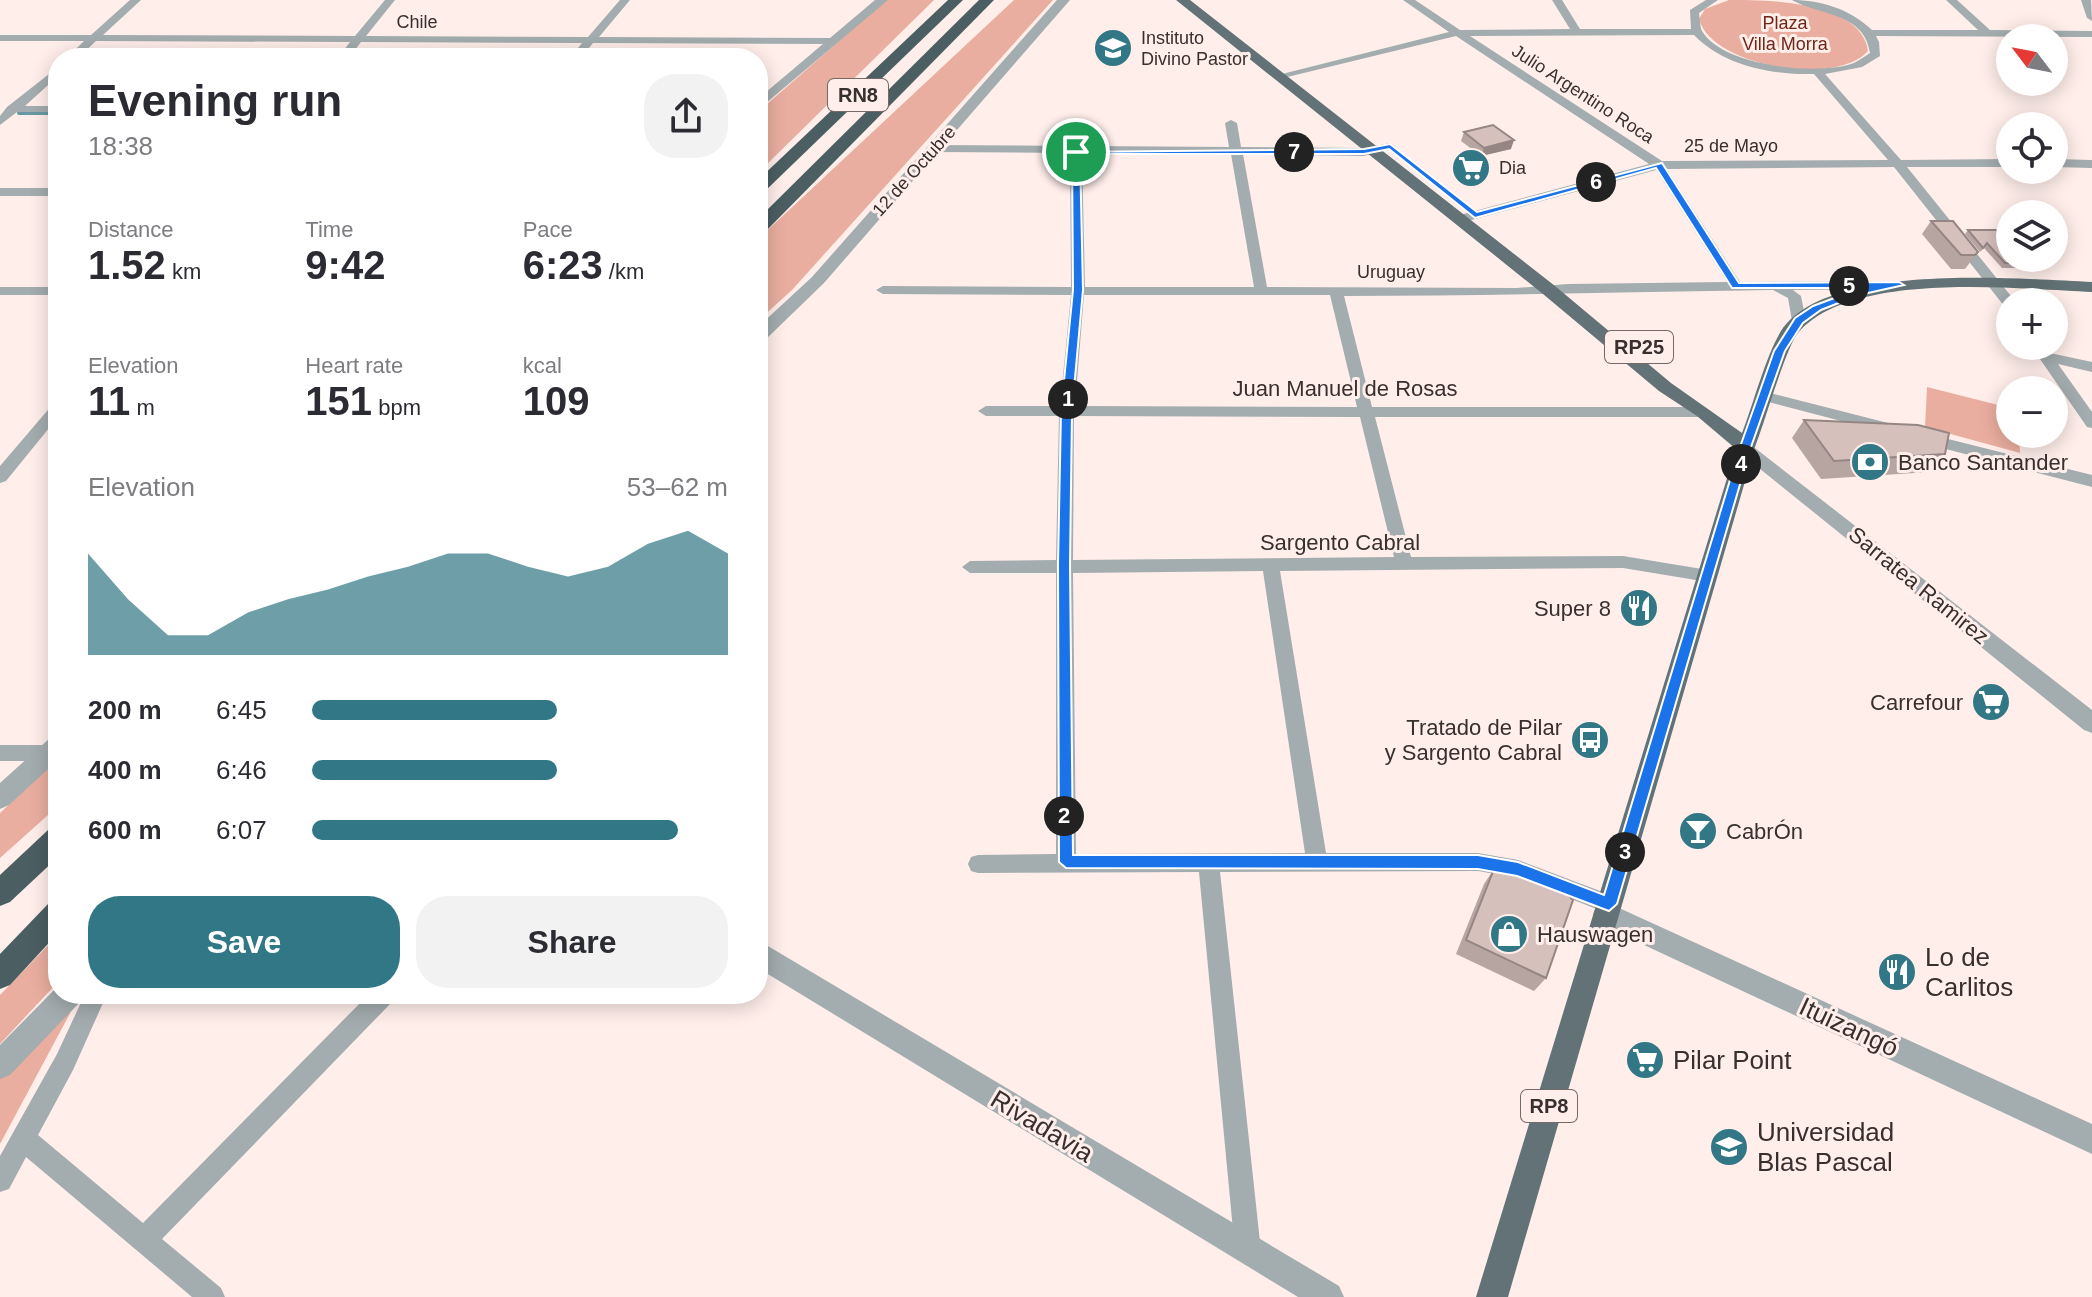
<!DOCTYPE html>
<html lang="en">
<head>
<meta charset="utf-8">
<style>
	:root { --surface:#fff; --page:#f2f2f3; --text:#2b2b33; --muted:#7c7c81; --accent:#327785 }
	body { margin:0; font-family:Helvetica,sans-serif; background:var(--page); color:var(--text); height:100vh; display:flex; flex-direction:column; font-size:30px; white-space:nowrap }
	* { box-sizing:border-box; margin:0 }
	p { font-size:26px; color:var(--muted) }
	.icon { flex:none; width:44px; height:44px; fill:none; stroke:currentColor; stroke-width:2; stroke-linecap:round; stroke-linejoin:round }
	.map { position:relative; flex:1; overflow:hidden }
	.sheet { position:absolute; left:48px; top:48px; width:720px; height:956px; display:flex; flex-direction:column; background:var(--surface); border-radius:32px; box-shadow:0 4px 20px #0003 }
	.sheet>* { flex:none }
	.needle { width:52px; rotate:302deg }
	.controls { position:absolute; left:1996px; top:24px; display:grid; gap:16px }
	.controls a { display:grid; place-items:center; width:72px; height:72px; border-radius:50%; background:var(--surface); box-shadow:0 4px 20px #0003; font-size:40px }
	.pin { position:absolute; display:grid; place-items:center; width:68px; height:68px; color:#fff; margin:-34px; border:4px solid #fff; border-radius:50%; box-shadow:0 2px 8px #0007 }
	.km { position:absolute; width:40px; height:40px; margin:-20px; border-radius:50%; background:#222; color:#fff; font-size:22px; line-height:40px; text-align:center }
	.round { display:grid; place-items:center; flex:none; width:84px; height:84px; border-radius:32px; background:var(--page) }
	.head { display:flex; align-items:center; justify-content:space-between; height:136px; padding:0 40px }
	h1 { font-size:44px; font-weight:700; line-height:60px }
	.metrics { display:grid; grid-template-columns:repeat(3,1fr); gap:12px; height:136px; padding:8px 40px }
	.metrics div { display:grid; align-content:center }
	.metrics b { font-size:40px; font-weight:700 }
	.metrics small { font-size:22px; font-weight:400 }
	.metrics p { font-size:22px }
	.chart { height:224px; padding:16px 40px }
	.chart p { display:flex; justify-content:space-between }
	.chart svg { width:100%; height:144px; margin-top:8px; fill:var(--accent); opacity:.7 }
	.cta { display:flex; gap:16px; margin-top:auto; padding:16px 40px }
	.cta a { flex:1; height:92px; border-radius:32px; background:var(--accent); color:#fff; font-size:32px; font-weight:700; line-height:92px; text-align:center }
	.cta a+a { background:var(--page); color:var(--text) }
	ul { padding:0 40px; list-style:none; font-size:26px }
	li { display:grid; grid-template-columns:128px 96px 1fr; align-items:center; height:60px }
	li i { height:20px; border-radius:10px; background:var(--accent) }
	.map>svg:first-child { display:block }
</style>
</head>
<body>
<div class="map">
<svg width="2092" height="1297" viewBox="0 0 2092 1297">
	<rect width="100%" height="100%" fill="#ffeeea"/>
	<!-- green -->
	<g fill="#eaaea0">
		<path d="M886,0H934L758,173V112Z"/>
		<path d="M1014,0H1053L792,290L758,321V239Z"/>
		<path d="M1729,0C1767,0 1861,0 1868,51C1836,87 1712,67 1699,19L1705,9Z"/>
		<path d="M1927,387L2010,408V434H2019L2020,453L1925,427Z"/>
		<path d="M58,758V806L0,858V813Z"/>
		<path d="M58,935V982L0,1044V995Z"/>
		<path d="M75,1004L0,1144V1073Z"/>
	</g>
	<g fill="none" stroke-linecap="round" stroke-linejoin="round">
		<!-- stream -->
		<path stroke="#679aa4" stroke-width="4" d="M19,113H58"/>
		<!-- minor -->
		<g fill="#a3acae" fill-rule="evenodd">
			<path d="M130,0H141L103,35L355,36L385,0H395L366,36L588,37L620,0H630L599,37L834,38L839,41L834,44L593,43L581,58H570L582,43L361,42L349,58H338L350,42L96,41L78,58H67L84,41H0V35H91Z"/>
			<path d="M1403,0H1415L1460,30L1570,29L1552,0H1562L1580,29H1691L1690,10L1706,0H1718L1699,13C1700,19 1700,27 1702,31C1723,67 1820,76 1854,63C1860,60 1865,56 1870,53C1864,12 1820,16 1792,0C1821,0 1850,9 1872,30H1978L1946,0H1957L1990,30L2092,31V37L1876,36L1879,42L1880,56L1862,67L1825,74L1901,160L2010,159V167H1907L2015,301L2010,302V308L2005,307L1894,167L1667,169L1740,282L1896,281L1903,285L1896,289L1793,290L1801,296L1806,321L1799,325L1792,321L1788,298L1773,290C1630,292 1487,296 1344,296L1372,407H1704L1712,412L1704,417H1375L1411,557L1623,556L1708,570L1717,576L1708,582L1623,568L1280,571L1326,853H1478L1518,860L1616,897L1620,904L1616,911L1609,914L1518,878L1478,871L1220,872L1261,1251L1257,1260L1248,1264L1239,1260L1235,1251L1199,872L978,873L971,871L968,864L971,857L978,855L1056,854V573H970L962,567L970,561L1056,560L1059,416H986L978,411L986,406H1060L1071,295L883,294L876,290L883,286L1071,287L1070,153L934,152L928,148L930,145L1229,147L1225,123L1231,120L1237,123L1241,147L1364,148L1390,143L1396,147L1364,156L1243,154L1267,287L1516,288L1568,284L1727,282L1656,170L1464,222H1456V216L1649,164L1456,36L1279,79L1274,76L1449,32ZM1694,35C1724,66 1772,75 1814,74L1888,160L1662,161L1470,36ZM1082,153L1231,154L1254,287H1085ZM1084,295H1330L1357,407L1075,406ZM1074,416L1360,417L1394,557L1073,560ZM1263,571L1305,853L1076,854L1073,573Z"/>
			<path d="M2081,0H2091L2092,21L2087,18Z"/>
			<path d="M58,67V76L25,106H58V112H17L0,125V116L7,107Z"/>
			<path d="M2054,159L2092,160V168L2054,167Z"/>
			<rect x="0" y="188" width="58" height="8"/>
			<rect x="0" y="287" width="58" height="8"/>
			<path d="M2031,346H2045L2050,353L2092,362V372L2058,364L2092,412V428L2087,427Z"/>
			<path d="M1762,391L1892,424L1895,428L1887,433L1757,399L1755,396Z"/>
			<path d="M58,402V417L6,481L0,483V466L53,404Z"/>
			<path d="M1924,433L2092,475V487L1919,442L1916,438Z"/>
			<path d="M0,745H50L57,747L58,756L50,761H0Z"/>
			<path d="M85,994H107L73,1070L38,1135L143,1223L369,994H395L392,1002L162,1239L221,1288L225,1297H192L26,1157L9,1189L0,1192V1156L57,1054Z"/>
		</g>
		<!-- tertiary -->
		<g fill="#a3acae" fill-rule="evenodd">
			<path d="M875,0H888L758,110V99Z"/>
			<path d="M1057,0H1070L824,283L764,341L758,342V327L812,277Z"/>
			<path d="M1746,441L2092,710V733L2084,730L1739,452L1737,447L1739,442Z"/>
			<path d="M58,735V760L9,805L0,809V783L50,738Z"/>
			<path d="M1606,902L2092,1124V1154L1597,923L1593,914L1597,905Z"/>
			<path d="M758,940L1339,1286L1344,1297H1298L758,968Z"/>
			<path d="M58,986V994H83L79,1003L10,1075L0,1079V1045Z"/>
		</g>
		<!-- primary -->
		<path fill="#627276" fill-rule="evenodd" d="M1176,0H1190L1555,286L1671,383L1742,433C1753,405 1766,355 1781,331C1827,261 2018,279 2092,282V292C2017,289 1851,270 1798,333C1786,347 1764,425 1755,447L1508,1297H1476L1736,449L1697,416L1659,391L1543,294Z"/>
		<!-- motorway -->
		<g fill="#4b5e62" fill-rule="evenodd">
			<path d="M948,0H963L764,192L758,194V180Z"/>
			<path d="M979,0H994L764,233L758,234V219Z"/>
			<path d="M58,827V857L10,902L0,906V875L48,830Z"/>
			<path d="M58,900V933L10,985L0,989V954L48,904Z"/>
		</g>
	</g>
	<!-- wall -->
	<g fill="#b7a5a2">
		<path d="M1464,132L1511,149L1481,156L1461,141Z"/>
		<path d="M1931,221L1978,252L1965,269H1951L1922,234Z"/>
		<path d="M1968,230L2028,263L2024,268H2002L1984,248L1980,252L1965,234Z"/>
		<path d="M1804,420L1945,454L1930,472L1821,479L1792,438Z"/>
		<path d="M1494,869L1546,978L1534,991L1456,954L1484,884Z"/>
	</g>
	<!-- shaded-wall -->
	<path fill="#958684" d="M1514,140L1511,149L1481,156L1484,148Z"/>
	<!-- building -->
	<g fill="#d5c0bc" stroke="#958684" stroke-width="2">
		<path d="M1493,125L1514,140L1484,148L1464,132Z"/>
		<path d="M1931,221H1953L1978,252L1975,255H1961Z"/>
		<path d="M1968,230H1999L2010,242V258H2024L2028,263H2005L1987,243L1983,248Z"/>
		<path d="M1804,420L1918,425L1949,433L1945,454L1834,461Z"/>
		<path d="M1494,869L1533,870L1559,885L1573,900L1546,978L1466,940Z"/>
	</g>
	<!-- route -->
	<path fill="#1a73e8" stroke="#fff" stroke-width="2" fill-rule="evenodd" d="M1390,144L1477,212L1662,163L1739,283L1899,282L1904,285L1859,295L1821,310L1803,323L1785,351L1751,447L1617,904L1609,911L1517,876L1478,869L1066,868L1059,862L1058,565L1061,411L1073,290L1072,152L1364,149ZM1389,149L1475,218L1656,168L1732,288H1861L1813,306L1795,318L1774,351L1740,447L1604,895L1518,862L1478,855H1073L1070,565L1072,411L1083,290L1080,154H1364Z"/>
	<!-- icons -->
	<defs>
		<symbol id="school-disc" viewBox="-11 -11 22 22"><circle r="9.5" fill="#327785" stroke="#ffeeea"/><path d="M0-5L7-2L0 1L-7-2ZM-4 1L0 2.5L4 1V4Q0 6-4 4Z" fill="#fff"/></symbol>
		<symbol id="supermarket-disc" viewBox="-11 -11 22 22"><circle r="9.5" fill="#327785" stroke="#ffeeea"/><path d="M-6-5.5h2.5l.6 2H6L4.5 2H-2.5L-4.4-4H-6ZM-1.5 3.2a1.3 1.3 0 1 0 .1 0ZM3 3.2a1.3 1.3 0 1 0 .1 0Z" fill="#fff"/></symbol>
		<symbol id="bank-disc" viewBox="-11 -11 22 22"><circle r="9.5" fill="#327785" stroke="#ffeeea"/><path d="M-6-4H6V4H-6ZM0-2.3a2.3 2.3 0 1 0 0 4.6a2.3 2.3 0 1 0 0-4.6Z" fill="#fff"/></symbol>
		<symbol id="restaurant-disc" viewBox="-11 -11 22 22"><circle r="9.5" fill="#327785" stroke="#ffeeea"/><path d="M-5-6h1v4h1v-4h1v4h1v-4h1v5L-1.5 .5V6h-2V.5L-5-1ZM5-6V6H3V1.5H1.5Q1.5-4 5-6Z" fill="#fff"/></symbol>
		<symbol id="bus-disc" viewBox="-11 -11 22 22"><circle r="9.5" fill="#327785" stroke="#ffeeea"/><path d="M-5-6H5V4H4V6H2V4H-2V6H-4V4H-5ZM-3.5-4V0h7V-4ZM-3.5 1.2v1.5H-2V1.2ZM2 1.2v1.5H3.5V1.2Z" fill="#fff"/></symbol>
		<symbol id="bar-disc" viewBox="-11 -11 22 22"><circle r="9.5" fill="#327785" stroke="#ffeeea"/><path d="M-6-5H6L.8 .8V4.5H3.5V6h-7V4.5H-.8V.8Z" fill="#fff"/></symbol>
		<symbol id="shop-disc" viewBox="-11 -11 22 22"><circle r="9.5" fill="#327785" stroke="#ffeeea"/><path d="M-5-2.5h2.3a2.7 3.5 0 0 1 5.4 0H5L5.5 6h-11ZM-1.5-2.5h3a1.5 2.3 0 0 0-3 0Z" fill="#fff"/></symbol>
		<symbol id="university-disc" viewBox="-11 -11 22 22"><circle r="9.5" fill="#327785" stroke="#ffeeea"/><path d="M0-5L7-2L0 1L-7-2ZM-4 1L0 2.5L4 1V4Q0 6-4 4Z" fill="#fff"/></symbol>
	</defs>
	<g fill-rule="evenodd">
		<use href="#school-disc" x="1091" y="26" width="44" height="44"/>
		<use href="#supermarket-disc" x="1449" y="146" width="44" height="44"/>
		<use href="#bank-disc" x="1848" y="440" width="44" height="44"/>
		<use href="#restaurant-disc" x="1617" y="586" width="44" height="44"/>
		<use href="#supermarket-disc" x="1969" y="680" width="44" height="44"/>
		<use href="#bus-disc" x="1568" y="718" width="44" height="44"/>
		<use href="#bar-disc" x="1676" y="809" width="44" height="44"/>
		<use href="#shop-disc" x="1487" y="912" width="44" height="44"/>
		<use href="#restaurant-disc" x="1875" y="950" width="44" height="44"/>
		<use href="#supermarket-disc" x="1623" y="1038" width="44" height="44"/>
		<use href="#university-disc" x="1707" y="1125" width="44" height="44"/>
	</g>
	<g text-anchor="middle" stroke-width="6" stroke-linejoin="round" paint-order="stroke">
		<!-- far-street labels -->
		<g font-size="18" fill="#38302e" stroke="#ffeeea">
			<text x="417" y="28">Chile</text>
			<text transform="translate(1583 94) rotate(33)" y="6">Julio Argentino Roca</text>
			<text x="1731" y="152">25 de Mayo</text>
			<text transform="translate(914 171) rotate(-48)" y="6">12 de Octubre</text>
			<text x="1391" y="278">Uruguay</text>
		</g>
		<!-- far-park labels -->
		<g font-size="18" fill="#702616" stroke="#ffeeea">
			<text x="1785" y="29">Plaza<tspan x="1785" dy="21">Villa Morra</tspan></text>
		</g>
		<!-- far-poi labels -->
		<g font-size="18" fill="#38302e" stroke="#ffeeea" text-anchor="start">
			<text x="1141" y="44">Instituto<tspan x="1141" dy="21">Divino Pastor</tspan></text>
			<text x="1499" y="174">Dia</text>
		</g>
		<!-- shield labels -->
		<g fill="#ffeeea" stroke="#746966" stroke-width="2">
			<rect x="828" y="79" width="60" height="32" rx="6"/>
			<rect x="1605" y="331" width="68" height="32" rx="6"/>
			<rect x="1521" y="1090" width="56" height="32" rx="6"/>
		</g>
		<g font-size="20" font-weight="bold" fill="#38302e">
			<text x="858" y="102">RN8</text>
			<text x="1639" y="354">RP25</text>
			<text x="1549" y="1113">RP8</text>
		</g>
		<!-- street labels -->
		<g font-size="22" fill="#38302e" stroke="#ffeeea">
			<text x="1345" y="396">Juan Manuel de Rosas</text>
			<text x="1340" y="550">Sargento Cabral</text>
			<text transform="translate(1919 585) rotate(39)" y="8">Sarratea Ramirez</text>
		</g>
		<!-- poi labels -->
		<g font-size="22" fill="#38302e" stroke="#ffeeea" text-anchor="start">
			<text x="1898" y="470">Banco Santander</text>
			<text x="1611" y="616" text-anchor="end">Super 8</text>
			<text x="1963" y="710" text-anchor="end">Carrefour</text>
			<text x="1562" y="735" text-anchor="end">Tratado de Pilar<tspan x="1562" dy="25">y Sargento Cabral</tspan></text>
			<text x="1726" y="839">CabrÓn</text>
			<text x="1537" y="942">Hauswagen</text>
		</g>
		<!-- near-poi labels -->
		<g font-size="26" fill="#38302e" stroke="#ffeeea" text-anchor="start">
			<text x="1925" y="966">Lo de<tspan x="1925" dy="30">Carlitos</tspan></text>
			<text x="1673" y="1069">Pilar Point</text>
			<text x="1757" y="1141">Universidad<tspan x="1757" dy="30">Blas Pascal</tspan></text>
		</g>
		<!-- near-street labels -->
		<g font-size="26" fill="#38302e" stroke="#ffeeea">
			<text transform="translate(1849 1027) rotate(25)" y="9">Ituizangó</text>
			<text transform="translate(1042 1126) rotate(31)" y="9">Rivadavia</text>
		</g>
	</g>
</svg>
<div class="controls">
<a><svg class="needle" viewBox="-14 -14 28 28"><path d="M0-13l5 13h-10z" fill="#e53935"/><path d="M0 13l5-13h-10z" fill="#7c7c81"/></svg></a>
<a><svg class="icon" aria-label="locate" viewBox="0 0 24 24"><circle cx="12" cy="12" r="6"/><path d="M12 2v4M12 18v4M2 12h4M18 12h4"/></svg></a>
<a><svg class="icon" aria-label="layers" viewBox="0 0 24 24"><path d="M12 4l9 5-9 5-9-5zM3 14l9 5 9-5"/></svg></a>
<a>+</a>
<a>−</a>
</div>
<div class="pin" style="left:1076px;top:152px;background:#1e9e55"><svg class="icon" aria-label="arrive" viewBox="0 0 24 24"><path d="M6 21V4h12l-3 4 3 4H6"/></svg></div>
<b class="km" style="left:1068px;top:399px">1</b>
<b class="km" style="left:1064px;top:816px">2</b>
<b class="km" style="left:1625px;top:852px">3</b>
<b class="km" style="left:1741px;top:464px">4</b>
<b class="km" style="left:1849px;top:286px">5</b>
<b class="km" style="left:1596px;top:182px">6</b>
<b class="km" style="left:1294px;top:152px">7</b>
<section class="sheet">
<div class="head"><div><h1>Evening run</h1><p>18:38</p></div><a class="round"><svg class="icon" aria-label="share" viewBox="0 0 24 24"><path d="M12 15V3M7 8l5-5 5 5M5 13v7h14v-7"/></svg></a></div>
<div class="metrics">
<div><p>Distance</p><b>1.52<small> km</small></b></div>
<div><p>Time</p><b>9:42</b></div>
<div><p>Pace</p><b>6:23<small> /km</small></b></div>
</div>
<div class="metrics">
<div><p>Elevation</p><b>11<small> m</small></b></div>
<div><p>Heart rate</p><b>151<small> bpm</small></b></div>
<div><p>kcal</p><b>109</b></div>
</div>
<div class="chart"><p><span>Elevation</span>53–62 m</p>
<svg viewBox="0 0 160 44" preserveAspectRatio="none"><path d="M0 44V13L10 27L20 38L30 38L40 31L50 27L60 24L70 20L80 17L90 13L100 13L110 17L120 20L130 17L140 10L150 6L160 13V44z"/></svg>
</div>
<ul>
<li><b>200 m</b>6:45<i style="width:59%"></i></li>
<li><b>400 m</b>6:46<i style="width:59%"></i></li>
<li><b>600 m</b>6:07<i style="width:88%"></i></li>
</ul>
<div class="cta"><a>Save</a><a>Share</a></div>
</section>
</div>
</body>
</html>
